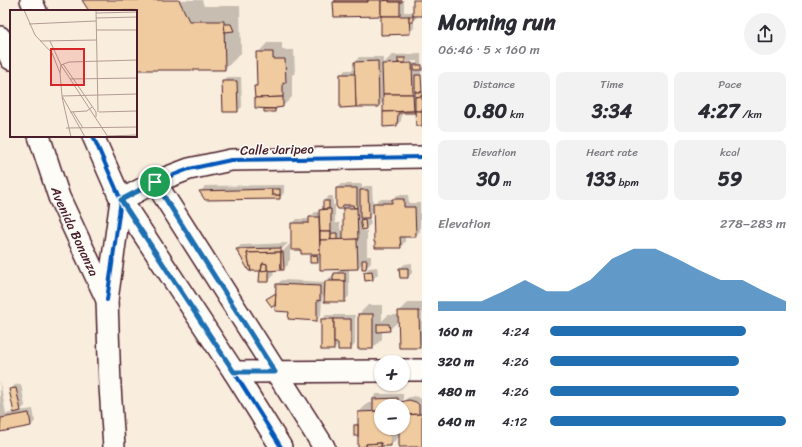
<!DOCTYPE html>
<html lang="en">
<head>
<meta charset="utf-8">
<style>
	:root { --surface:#fff; --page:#f2f2f3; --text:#2b2b33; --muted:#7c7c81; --accent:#1f6fb2 }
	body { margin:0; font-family:Sriracha,sans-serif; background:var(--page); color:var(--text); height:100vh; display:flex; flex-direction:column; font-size:15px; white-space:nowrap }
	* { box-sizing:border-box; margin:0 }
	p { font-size:13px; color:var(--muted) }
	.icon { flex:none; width:22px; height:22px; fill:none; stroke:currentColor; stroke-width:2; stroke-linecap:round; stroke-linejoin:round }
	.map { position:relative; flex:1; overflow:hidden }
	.panel { display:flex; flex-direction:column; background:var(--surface); width:380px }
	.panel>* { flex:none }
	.tools { position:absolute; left:374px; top:355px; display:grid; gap:8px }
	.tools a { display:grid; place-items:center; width:36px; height:36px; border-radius:50%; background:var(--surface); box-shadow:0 1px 3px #0004; font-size:20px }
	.pin { position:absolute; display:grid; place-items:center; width:34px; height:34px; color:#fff; margin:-17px; border:2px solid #fff; border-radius:50%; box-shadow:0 1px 4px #0007 }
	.round { display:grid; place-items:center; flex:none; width:42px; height:42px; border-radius:21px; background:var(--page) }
	.headline { display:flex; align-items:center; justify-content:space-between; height:68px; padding:0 16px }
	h1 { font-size:22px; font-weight:800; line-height:30px }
	.metrics { display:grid; grid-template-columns:repeat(3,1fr); gap:6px; height:68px; padding:4px 16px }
	.metrics div { display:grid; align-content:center; border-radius:8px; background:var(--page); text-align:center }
	.metrics b { font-size:20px; font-weight:800 }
	.metrics small { font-size:11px; font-weight:400 }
	.metrics p { font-size:11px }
	.chart { height:112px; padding:8px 16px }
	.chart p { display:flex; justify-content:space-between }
	.chart svg { width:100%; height:72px; margin-top:4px; fill:var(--accent); opacity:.7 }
	ul { padding:0 16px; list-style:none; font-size:13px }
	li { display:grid; grid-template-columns:64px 48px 1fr; align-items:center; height:30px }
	li i { height:10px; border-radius:5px; background:var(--accent) }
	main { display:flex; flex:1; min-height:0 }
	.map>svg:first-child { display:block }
</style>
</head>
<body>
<main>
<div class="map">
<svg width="422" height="447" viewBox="0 0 422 447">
	<rect width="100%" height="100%" fill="#f9eddd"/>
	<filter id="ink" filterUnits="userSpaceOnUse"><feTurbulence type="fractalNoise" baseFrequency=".025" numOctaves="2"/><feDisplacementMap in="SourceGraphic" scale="8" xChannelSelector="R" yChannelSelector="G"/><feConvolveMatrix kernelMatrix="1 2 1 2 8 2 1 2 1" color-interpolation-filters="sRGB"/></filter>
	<g filter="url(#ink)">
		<!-- shadow -->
		<g fill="#0003" fill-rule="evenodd">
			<path d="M83,0H202L204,6H240L241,53L225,69H136V11H90Z"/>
			<path d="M336,0H404V12H414V0H422V15H418V16L414,20V28L409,33L382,15L336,1Z"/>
			<path d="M267,43H282V50H294L295,73L292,75V97L283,106H280L275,111L265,110L267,108L255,86L258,84V53Z"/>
			<path d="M421,54L422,125L416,111L415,112H406V110L402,111L401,121L396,125L384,126V101L379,106L341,75L345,70H355V62L359,57H383V64L392,55ZM417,61V63L402,64L404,62Z"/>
			<path d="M227,77H241L242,107L237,111L223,82Z"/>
			<path d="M341,184H362V189L365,186H372L373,205L379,199H393L397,195H408L409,203H420V231L415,236H405V242L400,247L374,211L369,216L371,224L366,228L362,229V231H367V256H371V263L366,268L363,262L358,268H349V296L345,301L325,294L322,298L321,315L316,320L290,311L276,303L272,306L268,299L277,292V284L282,280L326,282L330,277H334V275L341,268L321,258L318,262L311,256L314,253L302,249L292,224L297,219H310V217L315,212H320V210L324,207V201L329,196H333V205H335V223H340V229H341V231H344V206L341,208L337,188Z"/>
			<path d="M284,185V193L279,198L206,199L201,191L205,186Z"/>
			<path d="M288,243L280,251V254L290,244V260L288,262V265L283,269L274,270L273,276L269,281L261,270H254L251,273L237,249L241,245Z"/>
			<path d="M412,263V273L408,277L400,268L405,264Z"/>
			<path d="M377,267L378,274L373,279L365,280V272L369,268Z"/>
			<path d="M408,302H422V344L419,347L399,321L389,330L382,331V339L373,348H359V314L368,305H382V321L388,315H399V311Z"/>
			<path d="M326,315H355V344L351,349L339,344L334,349L322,320Z"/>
			<path d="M0,381L6,414L15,412L10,390L15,385L21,384L25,406L19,411L33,409L35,421L31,426L0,431Z"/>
			<path d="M376,394H403V402L407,398L414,396L422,399V447H400V436L388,447H367L355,425L359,422V412L368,403H372V399ZM381,406H403V428H381Z"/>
		</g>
		<!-- building -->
		<g fill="#f0cba0" stroke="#4a1f2b">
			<path d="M82,0H179L189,21H224L225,70H136V11H89Z"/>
			<rect x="335" y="0" width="33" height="2"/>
			<path d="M368,0H381V16L334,17L333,2H368Z"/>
			<path d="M384,0H402V2H389V0Z"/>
			<path d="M389,0V2H400V16H381V1Z"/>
			<rect x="413" y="0" width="9" height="16"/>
			<path d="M381,16H409L410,34L381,35Z"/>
			<rect x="409" y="16" width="4" height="6"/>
			<path d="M224,24H231L234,31L225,32Z"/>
			<path d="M256,52H273V59H285L286,83H283V97L255,98L254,86H257Z"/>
			<rect x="398" y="58" width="7" height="5"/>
			<path d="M378,61L379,107H356L354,62Z"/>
			<path d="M412,63L413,94H383L382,64Z"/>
			<rect x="414" y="65" width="8" height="5"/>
			<path d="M340,74H355L356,107L340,108Z"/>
			<path d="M415,75H421L422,92H415Z"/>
			<path d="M222,81H237L238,112H223Z"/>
			<path d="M415,92H422V96L415,97Z"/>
			<path d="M383,94H413L414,111L383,112Z"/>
			<path d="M422,96V111H415V97Z"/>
			<path d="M283,97V107L276,108L275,109L255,108V98Z"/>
			<path d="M264,108L265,109H275V112H264Z"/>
			<path d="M415,111V113H398L397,126L383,127V112Z"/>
			<path d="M415,111H422V126H416Z"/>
			<path d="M336,188H357V208H354L353,205H343L342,209H338L336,206Z"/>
			<path d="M272,189V195H280V199L205,200L199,191Z"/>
			<rect x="272" y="189" width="8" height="6"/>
			<path d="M360,190H368L369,218H360Z"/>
			<path d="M392,199H404V207H415L416,237H400L401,248H375V242H374L373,203H392Z"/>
			<rect x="323" y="201" width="6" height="8"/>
			<path d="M343,208H357L358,239L343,240Z"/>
			<path d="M329,209H331V232H320L319,210Z"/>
			<path d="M309,217H319L320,254H301V250H291V223H309Z"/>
			<path d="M365,219L366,229L362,230L360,220Z"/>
			<rect x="320" y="232" width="11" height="8"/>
			<path d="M333,233H337V240H331V234Z"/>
			<path d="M357,239L358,269L320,270V240Z"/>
			<path d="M281,248V252L247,253L251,271H249L236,249Z"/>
			<path d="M281,252V270L267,271V264L263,263L262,265L261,271H251L247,253Z"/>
			<path d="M281,252H283L284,270H281Z"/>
			<path d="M317,255L318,263H310V256Z"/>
			<path d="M362,260H367L366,269H362Z"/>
			<path d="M263,263L267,264V271H261L262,265Z"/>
			<path d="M399,268H408V278H400Z"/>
			<path d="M269,270V282H259L260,271Z"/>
			<path d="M372,271L373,280L365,281L364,272Z"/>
			<path d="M334,273H345V281H333V275H334Z"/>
			<path d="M325,281H345V302H324Z"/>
			<path d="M276,284L320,286V301L317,300V321L288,319L289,312L275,311Z"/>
			<path d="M276,293L275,305L272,307L266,299Z"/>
			<path d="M398,311H419L420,348H399Z"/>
			<rect x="358" y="314" width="15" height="35"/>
			<rect x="321" y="319" width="13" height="31"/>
			<path d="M334,319H351V350H338V343H334Z"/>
			<path d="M377,324H389L390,331L377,332Z"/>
			<path d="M16,388L21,411L14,413L9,389Z"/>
			<path d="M398,398V406H381V411H373V399Z"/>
			<path d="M409,400L416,402L419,405V414L403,415V406L398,405L401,402Z"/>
			<path d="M381,411V428H390L391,446H381V443L366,444V447H358V412Z"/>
			<path d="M29,413L31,426L0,432L1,418Z"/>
			<path d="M422,414V447H399V428H403V415Z"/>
			<rect x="354" y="425" width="4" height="11"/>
			<path d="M381,443V447H366V444Z"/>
		</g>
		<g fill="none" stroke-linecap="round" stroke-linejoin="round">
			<defs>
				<g id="minor">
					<path d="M31,0L36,11"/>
					<path d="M0,37L5,45L11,59"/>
					<path id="s1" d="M39,136L59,197L107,300L110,386L114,447"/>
					<path d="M93,136L121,200L234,372L281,447"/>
					<path d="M155,182L324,447"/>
					<path d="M107,300L121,200L155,182L189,169L231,160L422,157"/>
					<path d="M403,370H422"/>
					<path d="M234,372L381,371"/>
				</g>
			</defs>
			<!-- minor casing -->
			<use href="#minor" stroke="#4a1f2b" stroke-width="24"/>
			<!-- minor -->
			<use href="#minor" stroke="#fdfcf7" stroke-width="21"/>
			<defs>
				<g id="cycleway">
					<path d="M93,136L121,200L234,372L281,447"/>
					<path d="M107,300L121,200L155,182L189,169L231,160L422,157"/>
				</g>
			</defs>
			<!-- cycleway casing -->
			<use href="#cycleway" stroke="#fdfcf7" stroke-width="6"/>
			<!-- cycleway -->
			<use href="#cycleway" stroke="#0057b8" stroke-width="4"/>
		</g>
	</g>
	<g fill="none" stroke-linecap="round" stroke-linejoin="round" filter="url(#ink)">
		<defs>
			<path id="route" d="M155,182L275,372H234L121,200Z"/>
		</defs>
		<!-- route casing -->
		<use href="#route" stroke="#fff" stroke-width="8"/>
		<!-- route -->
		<use href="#route" stroke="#1f6fb2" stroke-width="5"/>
	</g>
	<g text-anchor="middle" stroke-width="3" stroke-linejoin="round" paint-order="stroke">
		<!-- street labels -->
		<g font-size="13" fill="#4a1f2b" stroke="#fdfcf7">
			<text transform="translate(277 149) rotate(-1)" y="5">Calle Jaripeo</text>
			<text dy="5" stroke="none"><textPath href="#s1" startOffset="102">Avenida Bonanza</textPath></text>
		</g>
	</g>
	<!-- overview -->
	<g transform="translate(10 10)">
		<rect width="127" height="127" fill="#f9eddd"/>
		<path fill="none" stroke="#b39b96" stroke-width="1" d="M14,0L25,25L42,43L50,63L52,86L75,127M86,0L88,102M86,3L127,2M86,8L127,7M19,14L86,11M86,20H127M30,31L87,30M40,31L51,55L98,127M53,54L86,102V107M50,63L51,55L59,52L127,50M60,69L127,68M52,86L127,84M52,87L61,127M60,102L77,101L82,97M63,102L73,118M89,102L127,101M56,118L127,117M98,126L127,125"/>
		<path fill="#d62828" fill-opacity="0.15" stroke="#d62828" stroke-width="2" d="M41,39H74V75H41Z"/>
		<rect width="127" height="127" fill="none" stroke="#4a1f2b" stroke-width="2"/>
	</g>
</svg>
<div class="tools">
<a>+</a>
<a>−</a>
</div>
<div class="pin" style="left:155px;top:182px;background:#1e9e55"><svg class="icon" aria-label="arrive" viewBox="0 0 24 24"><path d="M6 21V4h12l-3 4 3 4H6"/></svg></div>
</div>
<section class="panel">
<div class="headline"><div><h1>Morning run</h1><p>06:46 · 5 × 160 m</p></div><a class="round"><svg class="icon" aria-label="share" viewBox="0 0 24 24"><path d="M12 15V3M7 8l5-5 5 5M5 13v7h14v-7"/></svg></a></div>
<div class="metrics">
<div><p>Distance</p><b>0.80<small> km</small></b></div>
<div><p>Time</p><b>3:34</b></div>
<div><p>Pace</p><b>4:27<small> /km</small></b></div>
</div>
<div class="metrics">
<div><p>Elevation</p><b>30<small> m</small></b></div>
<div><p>Heart rate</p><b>133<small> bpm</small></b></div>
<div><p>kcal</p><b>59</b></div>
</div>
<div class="chart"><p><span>Elevation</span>278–283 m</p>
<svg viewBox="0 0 160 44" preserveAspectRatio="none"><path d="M0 44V38L10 38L20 38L30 32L40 25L50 32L60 32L70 25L80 12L90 6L100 6L110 12L120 19L130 25L140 25L150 32L160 38V44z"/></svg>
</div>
<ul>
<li><b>160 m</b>4:24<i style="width:83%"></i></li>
<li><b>320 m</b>4:26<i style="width:80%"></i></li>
<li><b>480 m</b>4:26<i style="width:80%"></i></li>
<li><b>640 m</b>4:12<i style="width:100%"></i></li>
</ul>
</section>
</main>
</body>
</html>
